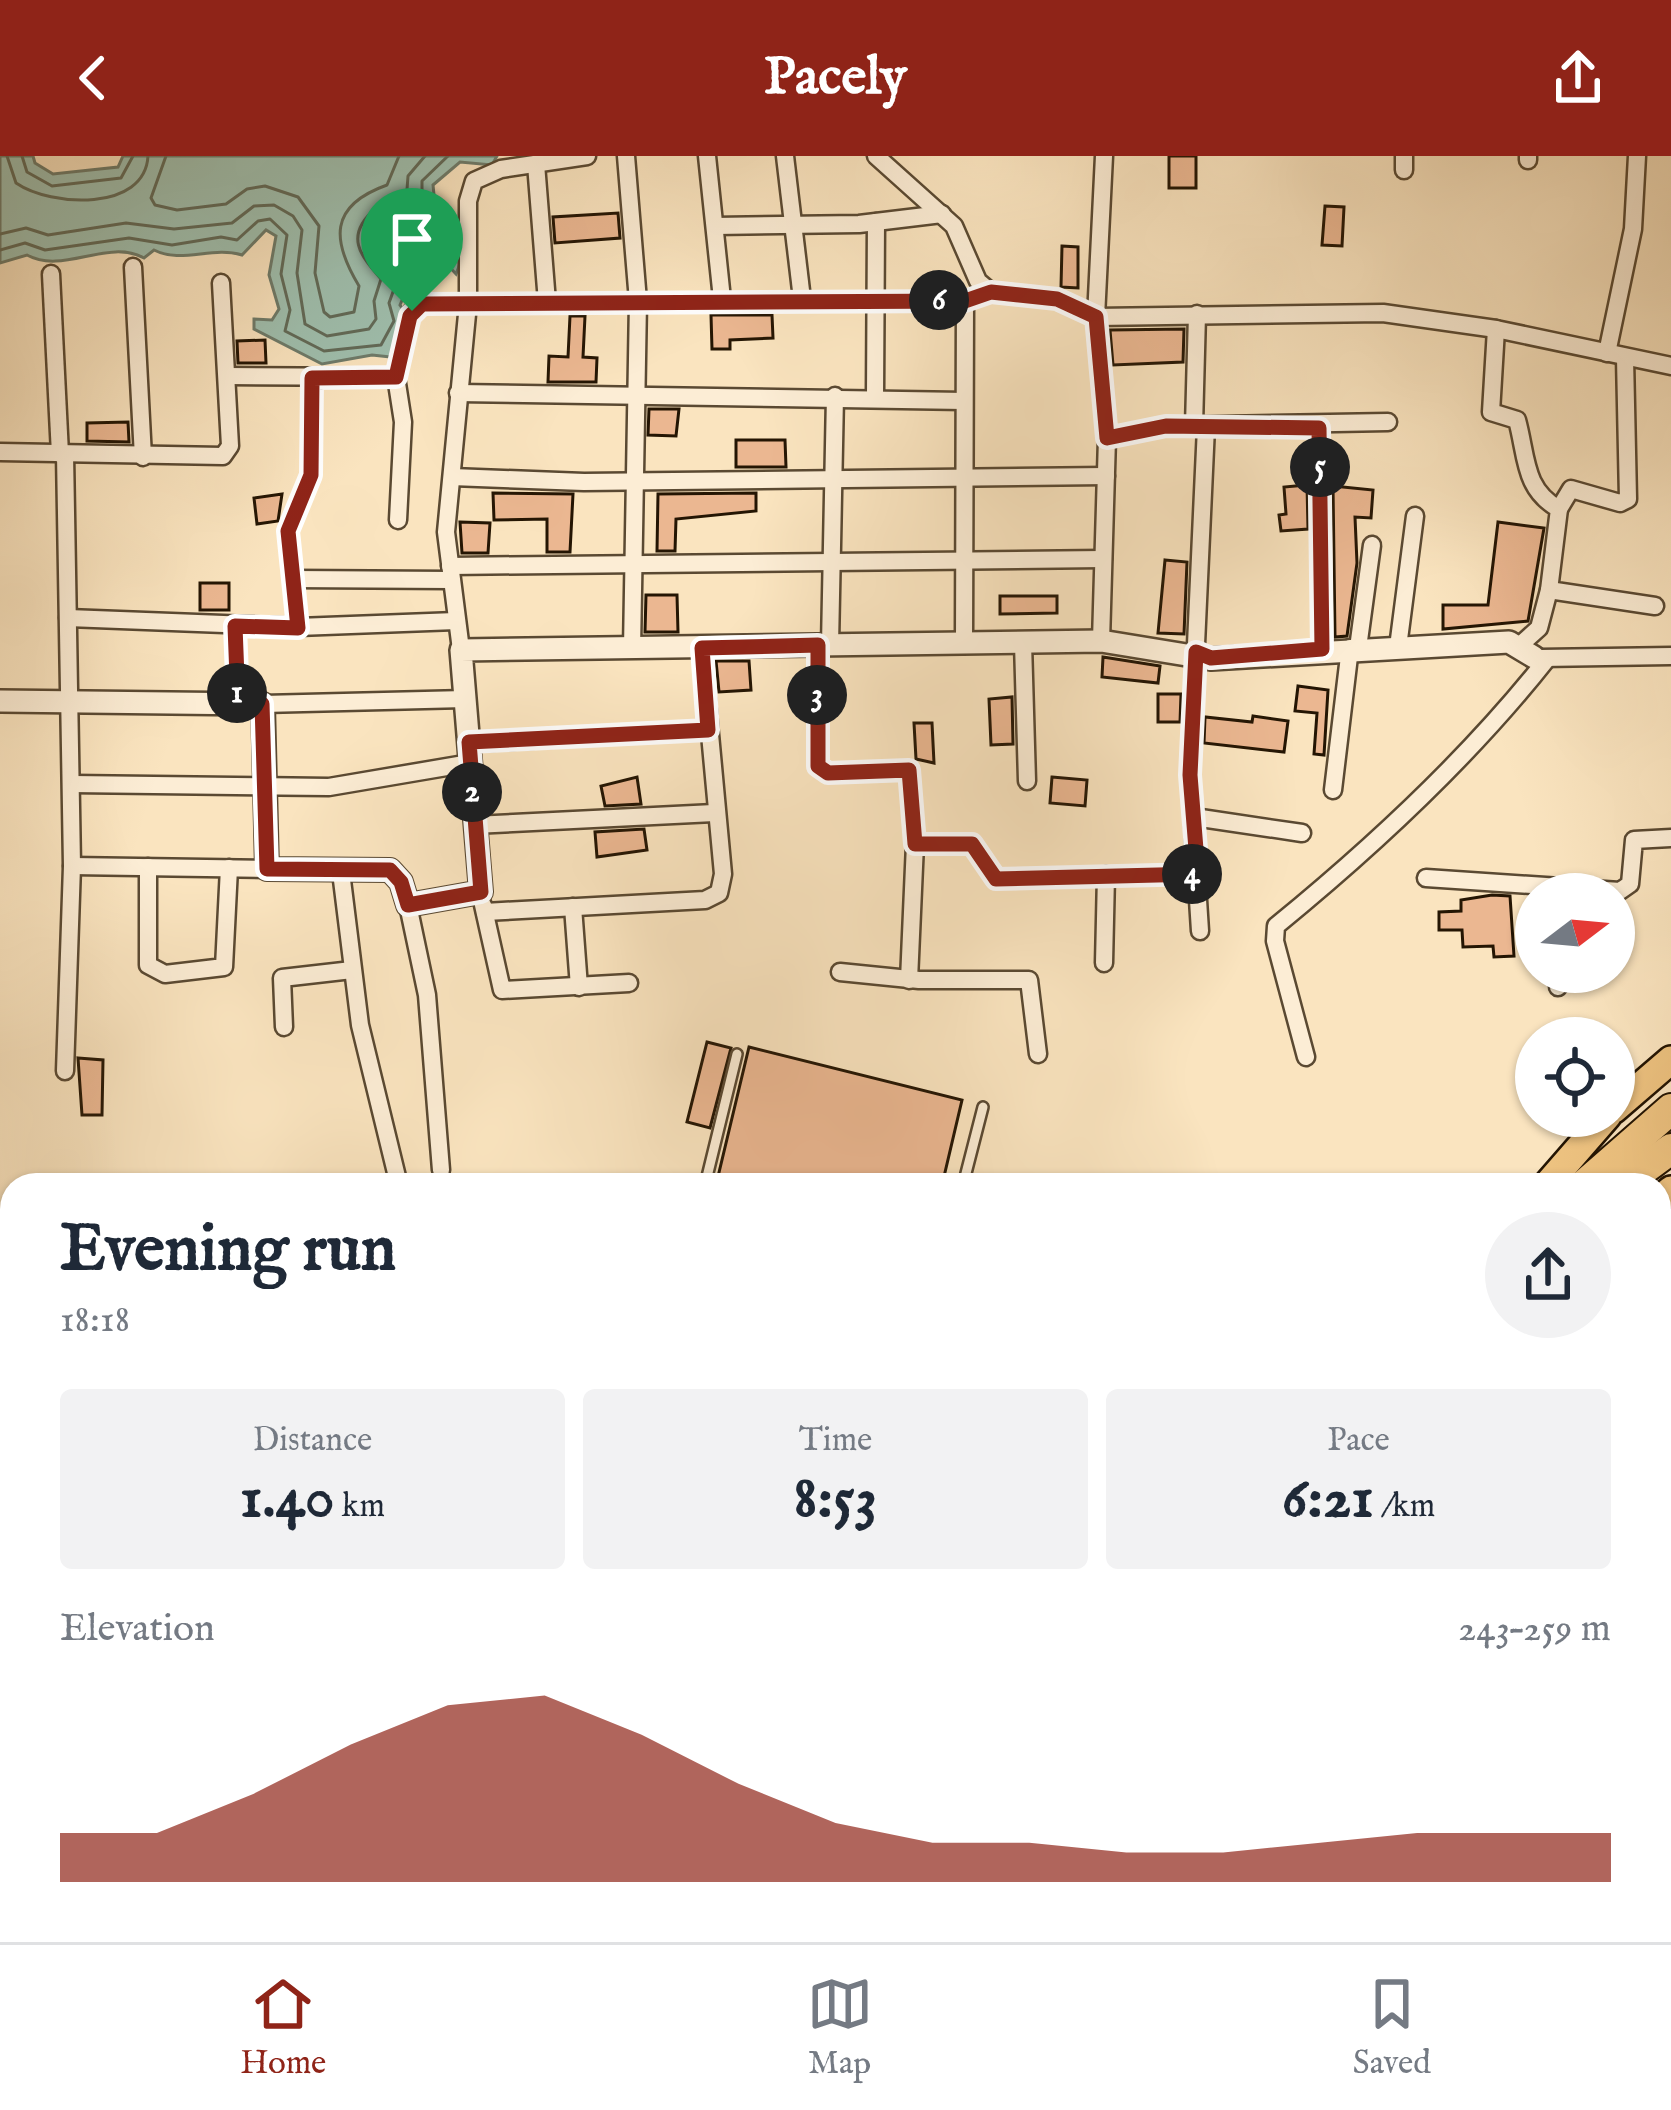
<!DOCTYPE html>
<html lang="en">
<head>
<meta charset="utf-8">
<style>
	:root { --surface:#fff; --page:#f2f2f3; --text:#1f2937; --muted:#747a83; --line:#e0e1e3; --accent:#8f2418 }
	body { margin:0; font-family:"IM FELL English",serif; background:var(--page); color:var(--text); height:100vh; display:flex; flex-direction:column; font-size:45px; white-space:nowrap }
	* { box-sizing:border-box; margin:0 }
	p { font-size:39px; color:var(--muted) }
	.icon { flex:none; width:66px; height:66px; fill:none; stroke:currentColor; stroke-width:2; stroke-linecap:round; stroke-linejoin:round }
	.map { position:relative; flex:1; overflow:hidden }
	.side { position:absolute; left:0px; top:1017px; width:1671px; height:771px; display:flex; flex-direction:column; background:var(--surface); border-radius:36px 36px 0 0; box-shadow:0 3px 9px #0004 }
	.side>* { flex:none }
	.needle { width:78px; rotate:74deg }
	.controls { position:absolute; left:1515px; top:717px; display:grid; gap:24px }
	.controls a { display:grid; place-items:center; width:120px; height:120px; border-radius:50%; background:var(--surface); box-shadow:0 3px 9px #0004; font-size:60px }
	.pin { position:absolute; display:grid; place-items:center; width:102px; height:102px; color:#fff; margin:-123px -51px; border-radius:50% 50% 50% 0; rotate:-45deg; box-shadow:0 0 12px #0007 }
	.pin .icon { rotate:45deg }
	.km { position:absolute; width:60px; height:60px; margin:-30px; border-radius:50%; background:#222; color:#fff; font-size:33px; line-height:60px; text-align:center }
	.round { display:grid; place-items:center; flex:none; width:126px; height:126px; border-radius:63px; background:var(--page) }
	.headline { display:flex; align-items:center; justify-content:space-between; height:204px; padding:0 60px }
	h1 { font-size:66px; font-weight:700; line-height:90px }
	.stats { display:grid; grid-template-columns:repeat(3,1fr); gap:18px; height:204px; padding:12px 60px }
	.stats div { display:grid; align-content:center; border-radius:12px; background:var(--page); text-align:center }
	.stats b { font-size:60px; font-weight:700 }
	.stats small { font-size:33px; font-weight:400 }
	.stats p { font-size:33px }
	.chart { height:336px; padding:24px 60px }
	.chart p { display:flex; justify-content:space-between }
	.chart svg { width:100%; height:216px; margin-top:12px; fill:var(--accent); opacity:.7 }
	header { display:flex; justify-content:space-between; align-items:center; height:156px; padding:0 60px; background:var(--accent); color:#fff; font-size:54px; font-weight:700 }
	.menu { display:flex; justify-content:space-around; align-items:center; height:168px; border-top:3px solid var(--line); background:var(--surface); font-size:33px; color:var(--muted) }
	.menu a { display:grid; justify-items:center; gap:6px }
	.menu .selected { color:var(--accent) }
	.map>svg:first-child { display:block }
</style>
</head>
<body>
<header><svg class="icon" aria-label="back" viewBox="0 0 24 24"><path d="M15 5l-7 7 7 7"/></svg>Pacely<svg class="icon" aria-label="share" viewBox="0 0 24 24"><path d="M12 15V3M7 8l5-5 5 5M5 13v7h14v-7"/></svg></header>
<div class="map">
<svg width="1671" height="1786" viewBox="0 0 1671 1786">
	<rect width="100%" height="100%" fill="#fae4bf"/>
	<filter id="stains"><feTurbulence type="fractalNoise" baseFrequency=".00167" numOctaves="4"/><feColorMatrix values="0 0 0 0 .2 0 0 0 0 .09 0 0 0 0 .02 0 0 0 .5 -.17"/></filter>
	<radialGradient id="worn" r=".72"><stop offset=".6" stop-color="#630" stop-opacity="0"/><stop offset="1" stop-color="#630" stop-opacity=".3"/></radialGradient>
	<!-- water -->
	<path fill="#9fbfae" stroke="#6e7b6a" stroke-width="3" d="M0,0H33L35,7L53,18L118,11L123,0H497L492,9L460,6L433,29L436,59L468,87L456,118L420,79L389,76L383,86L415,114L400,149L411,165L397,181L400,202L372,199L322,208L254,173V163L272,164L279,153L269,119L276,80L266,74L242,99C212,90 181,108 154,94L144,102C108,82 63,119 27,99L0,107Z"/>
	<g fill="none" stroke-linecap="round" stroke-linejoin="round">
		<!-- shore -->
		<g stroke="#626a58" stroke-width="3">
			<path d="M7,0L16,27C51,51 145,56 148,0"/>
			<path d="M22,0L27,16L52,30L121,22L133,0"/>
			<path d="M166,0L151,42L155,49L177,54L226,48L247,33L265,30L298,41L319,70L315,117L324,156L330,161L354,156L359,130C332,85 328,50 387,29L399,0"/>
			<path d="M0,78L26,72L48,79L126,67L174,73L232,67L254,50L274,49L293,60L302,74L297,117L305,168L327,180L369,173L376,163L374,145L381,123C360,99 344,80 375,53L406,47L408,20L425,0"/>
			<path d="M0,94L25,87L45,94L129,82L172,89L221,81L237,84L258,65L270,63L287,79L281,118L290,154L285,175L324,195L381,189L394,165L389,147L399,119L374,95L372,81L385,64L422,65V25L448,0"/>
		</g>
	</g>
	<!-- building -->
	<g fill="#ebb791" stroke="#241503" stroke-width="3">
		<rect x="1169" y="0" width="27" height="32"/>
		<path d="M1325,50L1344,51L1342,90L1322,89Z"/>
		<path d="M618,57L620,82L555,87L553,61Z"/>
		<path d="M1062,90L1078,91V132L1061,131Z"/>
		<path d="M711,159H772L773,182L730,184V193H712Z"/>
		<path d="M570,160H585L583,201L597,202L596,226H548L549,200L568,201Z"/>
		<path d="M1184,173L1183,206L1113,209L1110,174Z"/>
		<path d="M265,184L266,207H238L237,185Z"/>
		<path d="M649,253H679L676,280L648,279Z"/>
		<path d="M128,266L129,286L87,285V267Z"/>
		<path d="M736,284H785L786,311H736Z"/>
		<path d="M1307,329L1308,373L1281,375L1279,359L1286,358L1284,331Z"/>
		<path d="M1333,330L1373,334L1371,362L1355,361L1357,407L1347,480L1335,481Z"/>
		<path d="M493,337L573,338L570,396H547V363L494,364Z"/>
		<path d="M756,337V355L676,363L675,395H657L658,338Z"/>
		<path d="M282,338L278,365L257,368L254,342Z"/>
		<path d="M460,366L490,367L488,397H462Z"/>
		<path d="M1498,366L1544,372L1528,465L1443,473V449H1488Z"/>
		<path d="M1165,404L1187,406L1184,478L1158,477Z"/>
		<rect x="200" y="427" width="29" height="27"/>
		<path d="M646,439H677L678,476H645Z"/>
		<path d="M1000,440H1057V457L1000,458Z"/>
		<path d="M1103,501L1160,510L1158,527L1102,521Z"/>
		<path d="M716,505H749L751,534L719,536Z"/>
		<path d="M1298,530L1328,534L1324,599L1314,598L1317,557L1295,555Z"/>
		<path d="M1158,538H1181L1180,566H1158Z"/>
		<path d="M1012,541L1013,588L991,589L989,543Z"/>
		<path d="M1253,560L1288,565L1284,596L1204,587L1205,561L1252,566Z"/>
		<path d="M914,567H932L934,607L916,603Z"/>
		<path d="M637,621L641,648L605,650L601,630Z"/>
		<path d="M1052,621L1087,624L1085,650L1050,647Z"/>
		<path d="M644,673L647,694L597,701L595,676Z"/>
		<path d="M1492,739L1510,740L1514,800L1494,801L1493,790L1463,791L1462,774H1439V756L1461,755V744Z"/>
		<path d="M707,886L731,892L710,972L687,966Z"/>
		<path d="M749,891L962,944L942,1029H716Z"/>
		<path d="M78,902L103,904L102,959H82Z"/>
	</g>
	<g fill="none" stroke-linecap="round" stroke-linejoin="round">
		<defs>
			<g id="service">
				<path d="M705,1029L737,898"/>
				<path d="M963,1029L983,951"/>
				<path d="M574,1776L612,1786"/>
			</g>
			<g id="minor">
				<path d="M626,0L638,145L632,493"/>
				<path d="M707,0L722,143"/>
				<path d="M785,0L802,143"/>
				<path d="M876,0L954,70L978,125L991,136L1057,143L1096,161L1107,282L1166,270L1388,266"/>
				<path d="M1104,0L1096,161L1383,157L1496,173L1671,210"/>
				<path d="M1528,4V0"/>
				<path d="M536,8L547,146"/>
				<path d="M1404,14V0"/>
				<path d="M715,70L859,68L942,58"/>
				<path d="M133,111L143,301"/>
				<path d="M51,118L60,298"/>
				<path d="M1496,173L1491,256L1517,264C1527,300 1523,333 1559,353L1549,434L1655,450"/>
				<path d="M1607,197L1633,73L1637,0"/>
				<path d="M228,220L396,221L412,155L422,148H468V45L474,25L501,13L587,0"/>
				<path d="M396,221L403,266L398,364"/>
				<path d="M458,237L964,245"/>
				<path d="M875,241L876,66"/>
				<path d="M1194,270L1197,158"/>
				<path d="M1319,271L1322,493"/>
				<path d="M0,296L223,300L230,290L221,127"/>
				<path d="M452,321L584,326L1106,320"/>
				<path d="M1559,353L1571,333L1620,347L1628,343L1625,202"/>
				<path d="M450,410L1103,403"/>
				<path d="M292,423L451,424"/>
				<path d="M68,462L298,471L456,465"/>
				<path d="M235,470L238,547"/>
				<path d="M298,471L288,375L311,319L312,222"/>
				<path d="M1101,485L1107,282"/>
				<path d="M964,487L965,145"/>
				<path d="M1023,487L1027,625"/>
				<path d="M817,489L818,610L828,617L909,614L915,688H972L996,723L1198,718"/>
				<path d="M830,489L835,240"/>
				<path d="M1398,491L1415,360"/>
				<path d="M1518,491L1539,472L1549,434"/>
				<path d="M1358,492L1372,389"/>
				<path d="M461,494L446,376L468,148L965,145L991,136"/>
				<path d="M1541,502L1671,500"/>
				<path d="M263,548L465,543"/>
				<path d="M469,587L708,574"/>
				<path d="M72,628L329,631L470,607"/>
				<path d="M1333,634L1350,492"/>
				<path d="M1194,661L1302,677"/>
				<path d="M474,669L714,657"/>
				<path d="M72,710L267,713"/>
				<path d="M148,711V809L165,818L224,811L229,712"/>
				<path d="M341,716L360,869L399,1029"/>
				<path d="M1426,722L1620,735L1630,728L1634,684L1671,682"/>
				<path d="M408,749L427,839L441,1014"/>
				<path d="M483,749L502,834L629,827"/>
				<path d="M573,751L579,831"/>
				<path d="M485,756L705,744L719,737L723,718L702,492"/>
				<path d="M1200,775L1190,619L1206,271"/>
				<path d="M1104,807L1106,719"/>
				<path d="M840,816L919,824H1029L1038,898"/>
				<path d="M909,824L915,688"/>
				<path d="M1558,831L1559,816"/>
				<path d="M284,871L282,822L352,814"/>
				<path d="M1306,901L1275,785L1276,770C1374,690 1468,603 1547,503"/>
				<path d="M65,915L72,710L65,298"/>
				<path d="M1667,1247H1671"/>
				<path d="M1435,1776L1444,1786"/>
				<path d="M1540,1776L1542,1786"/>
				<path d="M1607,1776V1786"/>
				<path d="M1395,1784L1397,1786"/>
			</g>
			<g id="tertiary">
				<path d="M0,545L263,548L267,713L390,714L401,726L408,749L481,736L461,494L1101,485L1211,503L1509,486L1534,501"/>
				<path d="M1659,1443L1671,1442"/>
				<path d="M0,1495H12"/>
			</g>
			<g id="trunk">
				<path d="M1614,953L1671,904"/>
				<path d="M1547,1029L1607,960"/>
				<path d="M1659,1044L1671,1034"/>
				<path d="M678,1786L688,1776"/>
			</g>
			<g id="motorway">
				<path d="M1584,1029L1671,953"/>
				<path d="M1622,1029L1671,993"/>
				<path d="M699,1786L708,1776"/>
				<path d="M726,1786L736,1776"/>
			</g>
		</defs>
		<!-- service casing -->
		<use href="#service" stroke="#5a4932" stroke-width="14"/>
		<!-- minor casing -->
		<use href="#minor" stroke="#5a4932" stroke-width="21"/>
		<!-- tertiary casing -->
		<use href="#tertiary" stroke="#5a4932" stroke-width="26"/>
		<!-- trunk casing -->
		<use href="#trunk" stroke="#241503" stroke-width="32"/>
		<!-- motorway casing -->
		<use href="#motorway" stroke="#241503" stroke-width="34"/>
		<!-- service -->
		<use href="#service" stroke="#fcedd5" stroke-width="9"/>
		<!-- minor -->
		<use href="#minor" stroke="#fcedd5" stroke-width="16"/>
		<!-- tertiary -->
		<use href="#tertiary" stroke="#fcedd5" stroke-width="21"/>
		<!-- trunk -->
		<use href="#trunk" stroke="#edc280" stroke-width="27"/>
		<!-- motorway -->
		<use href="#motorway" stroke="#edc280" stroke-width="30"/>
	</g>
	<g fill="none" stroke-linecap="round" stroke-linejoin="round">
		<defs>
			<path id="route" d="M991,136L1057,143L1096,161L1107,282L1166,270L1319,272L1322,493L1211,502L1196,496L1190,619L1198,718L996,723L972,688H915L909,614L828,617L818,610V489L702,492L708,574L469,586L481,736L408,749L401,726L390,714L267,713L262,548L238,547L235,470L298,472L288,375L311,319L312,222L396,221L410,160L422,148L965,145Z"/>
		</defs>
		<!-- route casing -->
		<use href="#route" stroke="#fff" stroke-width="24"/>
		<!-- route -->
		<use href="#route" stroke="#8f2418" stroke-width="15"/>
	</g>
	<rect width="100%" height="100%" filter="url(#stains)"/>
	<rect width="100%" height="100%" fill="url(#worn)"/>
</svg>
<div class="controls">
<a><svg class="needle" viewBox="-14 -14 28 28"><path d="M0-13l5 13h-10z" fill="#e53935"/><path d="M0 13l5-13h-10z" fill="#747a83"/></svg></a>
<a><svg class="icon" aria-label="locate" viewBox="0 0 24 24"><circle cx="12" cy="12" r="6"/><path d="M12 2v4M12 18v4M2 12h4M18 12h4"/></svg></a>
</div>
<div class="pin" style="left:412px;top:155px;background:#1e9e55"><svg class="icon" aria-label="arrive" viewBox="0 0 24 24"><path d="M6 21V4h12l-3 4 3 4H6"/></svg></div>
<b class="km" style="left:237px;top:537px">1</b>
<b class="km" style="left:472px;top:636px">2</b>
<b class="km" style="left:817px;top:539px">3</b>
<b class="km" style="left:1192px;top:718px">4</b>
<b class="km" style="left:1320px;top:311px">5</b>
<b class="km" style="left:939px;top:144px">6</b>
<section class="side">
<div class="headline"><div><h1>Evening run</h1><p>18:18</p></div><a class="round"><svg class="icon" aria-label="share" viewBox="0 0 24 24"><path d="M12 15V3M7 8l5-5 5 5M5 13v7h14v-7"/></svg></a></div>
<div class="stats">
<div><p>Distance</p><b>1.40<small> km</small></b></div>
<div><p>Time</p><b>8:53</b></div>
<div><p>Pace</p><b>6:21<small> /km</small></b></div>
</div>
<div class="chart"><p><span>Elevation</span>243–259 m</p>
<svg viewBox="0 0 160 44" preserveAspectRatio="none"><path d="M0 44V34L10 34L20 26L30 16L40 8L50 6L60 14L70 24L80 32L90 36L100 36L110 38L120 38L130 36L140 34L150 34L160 34V44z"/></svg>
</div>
</section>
</div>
<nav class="menu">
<a class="selected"><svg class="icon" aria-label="home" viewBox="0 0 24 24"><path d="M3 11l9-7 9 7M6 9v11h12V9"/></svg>Home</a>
<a><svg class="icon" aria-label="map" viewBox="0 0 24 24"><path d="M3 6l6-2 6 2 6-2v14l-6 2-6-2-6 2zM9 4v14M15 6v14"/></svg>Map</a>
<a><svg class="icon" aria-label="saved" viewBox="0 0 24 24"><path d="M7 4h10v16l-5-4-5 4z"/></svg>Saved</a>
</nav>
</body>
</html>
